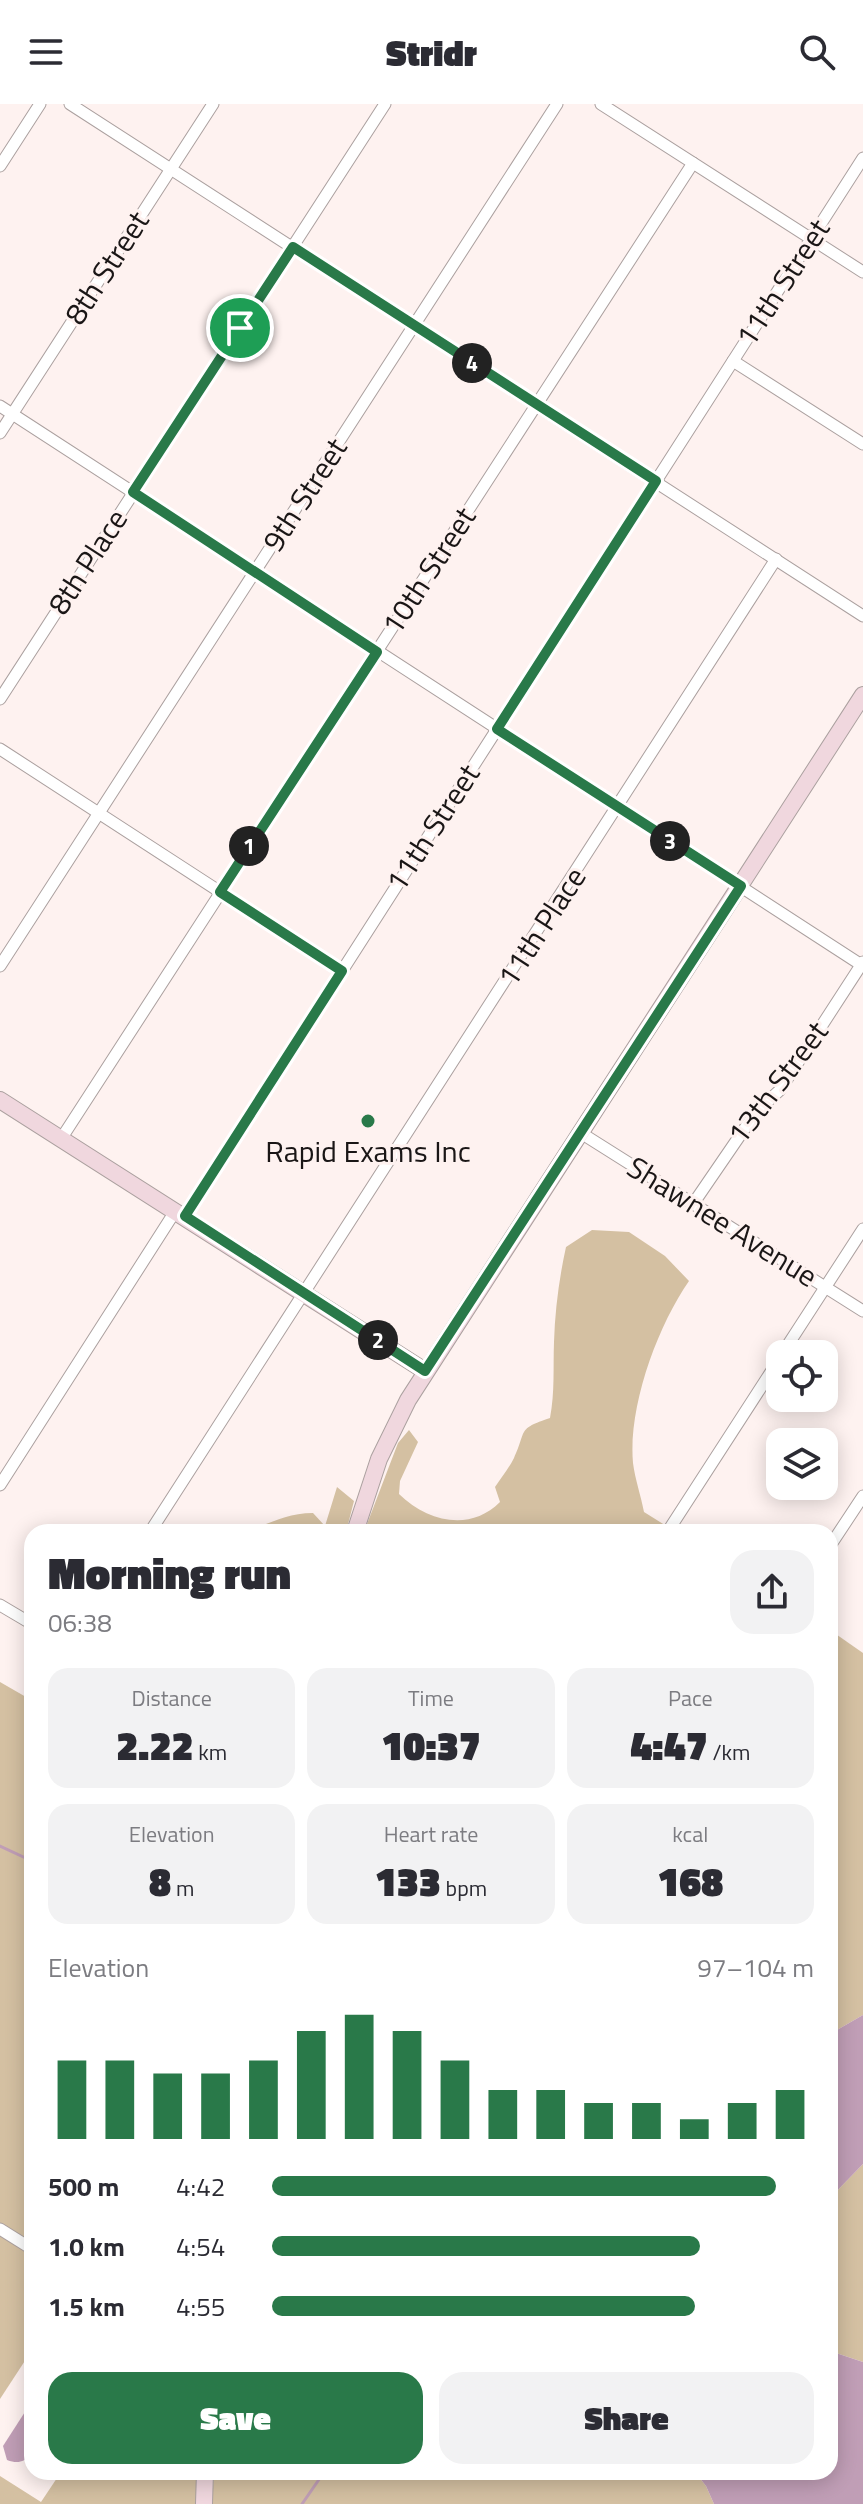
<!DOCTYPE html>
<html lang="en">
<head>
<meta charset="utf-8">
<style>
	:root { --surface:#fff; --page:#f2f2f3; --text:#2b2b33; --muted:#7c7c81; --accent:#297949 }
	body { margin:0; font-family:"Titillium Web",sans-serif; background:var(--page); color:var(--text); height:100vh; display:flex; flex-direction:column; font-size:30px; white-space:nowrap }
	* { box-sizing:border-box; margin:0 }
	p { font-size:26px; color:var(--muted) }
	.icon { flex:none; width:44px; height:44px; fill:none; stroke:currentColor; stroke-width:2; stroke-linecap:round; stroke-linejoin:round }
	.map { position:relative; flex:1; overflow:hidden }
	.side { position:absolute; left:24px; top:1420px; width:814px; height:956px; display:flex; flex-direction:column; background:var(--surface); border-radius:24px; box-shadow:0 4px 20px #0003 }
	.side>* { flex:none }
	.controls { position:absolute; left:766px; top:1236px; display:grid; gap:16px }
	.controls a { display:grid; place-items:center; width:72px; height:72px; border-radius:16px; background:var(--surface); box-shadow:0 4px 20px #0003; font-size:40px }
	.pin { position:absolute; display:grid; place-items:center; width:68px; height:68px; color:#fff; margin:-34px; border:4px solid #fff; border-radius:50%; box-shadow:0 2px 8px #0007 }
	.km { position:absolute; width:40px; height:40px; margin:-20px; border-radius:50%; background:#222; color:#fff; font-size:22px; line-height:40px; text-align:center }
	.round { display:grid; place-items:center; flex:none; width:84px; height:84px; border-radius:24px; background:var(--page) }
	.overview { display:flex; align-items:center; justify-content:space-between; height:136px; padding:0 24px }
	h1 { font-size:44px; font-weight:800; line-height:60px }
	.figures { display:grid; grid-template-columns:repeat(3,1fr); gap:12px; height:136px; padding:8px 24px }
	.figures div { display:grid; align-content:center; border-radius:20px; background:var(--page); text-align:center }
	.figures b { font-size:40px; font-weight:800 }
	.figures small { font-size:22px; font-weight:400 }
	.figures p { font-size:22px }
	.chart { height:224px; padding:16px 24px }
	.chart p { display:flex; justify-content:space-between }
	.chart svg { width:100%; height:144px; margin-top:8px; stroke:var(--accent); stroke-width:6 }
	.primary-button { display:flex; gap:16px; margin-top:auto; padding:16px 24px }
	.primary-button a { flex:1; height:92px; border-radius:24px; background:var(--accent); color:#fff; font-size:32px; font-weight:800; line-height:92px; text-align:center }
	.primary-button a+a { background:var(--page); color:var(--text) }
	ul { padding:0 24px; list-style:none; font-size:26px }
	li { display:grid; grid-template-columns:128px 96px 1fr; align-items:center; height:60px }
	li i { height:20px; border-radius:10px; background:var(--accent) }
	header { display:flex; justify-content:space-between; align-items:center; height:104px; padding:0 24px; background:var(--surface); font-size:36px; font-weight:800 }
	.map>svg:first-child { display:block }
</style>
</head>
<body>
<header><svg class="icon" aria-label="menu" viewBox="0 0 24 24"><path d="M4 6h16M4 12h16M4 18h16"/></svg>Stridr<svg class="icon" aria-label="search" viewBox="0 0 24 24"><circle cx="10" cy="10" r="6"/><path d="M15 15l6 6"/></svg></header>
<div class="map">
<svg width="863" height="2400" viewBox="0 0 863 2400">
	<rect width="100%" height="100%" fill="#fef2f0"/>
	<!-- green -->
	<g fill="#d4c0a2">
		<path d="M592,1126L629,1128L665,1152L689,1177C657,1223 628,1303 633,1359C635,1375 641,1392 644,1408L676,1428H364L398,1339L409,1326L418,1338L400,1377L399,1390C428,1418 470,1428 500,1398L495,1383C501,1374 509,1364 514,1354C527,1327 516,1325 550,1314C555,1288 553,1264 554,1238C555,1206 559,1175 566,1143Z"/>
		<path d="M337,1383L354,1397L346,1428H238C267,1423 283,1409 313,1409L325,1422Z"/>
		<path d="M830,1526L863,1549V1911L830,1930Z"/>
		<path d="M0,1578L26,1593L32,1586V2140L0,2120Z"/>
		<path d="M863,2060V2258L830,2247V2094Z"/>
		<path d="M0,2132L32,2152V2246L0,2295Z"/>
		<path d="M61,2368H198L197,2400H0V2372L41,2398Z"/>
		<path d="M214,2368H695L706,2382L714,2400H212Z"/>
	</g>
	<!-- water -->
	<g fill="#c09eb6">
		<path d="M863,1911V2060L830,2094V1930Z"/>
		<path d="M830,2247L863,2258V2400H714L706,2382L695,2368H830Z"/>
		<path d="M32,2297V2351C23,2358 18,2360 7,2356L3,2342Z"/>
	</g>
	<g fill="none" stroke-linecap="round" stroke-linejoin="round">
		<!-- stream -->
		<g stroke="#c09eb6" stroke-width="3">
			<path d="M0,1742L32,1757"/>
			<path d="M302,2400L320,2374L341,2368"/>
		</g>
		<defs>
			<g id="street">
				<path d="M70,0L863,512"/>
				<path d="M601,0L863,168"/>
				<path d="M0,62L40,0"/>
				<path d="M733,257L863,340"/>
				<path d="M0,302L863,862"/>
				<path d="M0,329L213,0"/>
				<path d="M0,595L385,0"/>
				<path d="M0,645L342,867"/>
				<path d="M0,862L557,0"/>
				<path d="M581,1029L863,1207"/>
				<path d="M61,1035L693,59"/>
				<path d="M693,1100L756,1008L780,986L863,858"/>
				<path d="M185,1112L863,54"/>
				<path d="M782,1250L863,1125"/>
				<path d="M0,1381L176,1106"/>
				<path d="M670,1424L780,1254"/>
				<path d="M150,1428L776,455"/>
				<path d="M830,1442L863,1392"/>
				<path d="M0,1501L32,1520"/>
				<path d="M0,2125L32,2145"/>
			</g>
			<g id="secondary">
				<path d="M0,996L425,1267"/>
				<path d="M355,1428L379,1355L408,1296L863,591"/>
				<path d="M204,2400L205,2368"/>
			</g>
		</defs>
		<!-- street casing -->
		<use href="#street" stroke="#aba09f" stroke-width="13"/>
		<!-- secondary casing -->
		<use href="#secondary" stroke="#aba09f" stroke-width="18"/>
		<!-- street -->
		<use href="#street" stroke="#fff" stroke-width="11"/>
		<!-- secondary -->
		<use href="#secondary" stroke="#f0d7de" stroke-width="16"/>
	</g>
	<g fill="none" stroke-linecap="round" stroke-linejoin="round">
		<defs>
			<path id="route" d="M293,143L656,377L497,625L741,782L425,1267L185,1112L342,867L220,788L377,548L133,388Z"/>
		</defs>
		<!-- route casing -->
		<use href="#route" stroke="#fff" stroke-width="16"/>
		<!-- route -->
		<use href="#route" stroke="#297949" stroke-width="10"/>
	</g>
	<!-- markers -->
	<circle fill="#297949" stroke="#fef2f0" stroke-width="3" cx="368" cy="1017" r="8"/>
	<g text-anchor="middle" stroke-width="6" stroke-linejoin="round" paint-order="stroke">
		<!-- street labels -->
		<g font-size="30" fill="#1a1616" stroke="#fef2f0">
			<text transform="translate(107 164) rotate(-57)" y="10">8th Street</text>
			<text transform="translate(783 179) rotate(-57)" y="10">11th Street</text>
			<text transform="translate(305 391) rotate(-57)" y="10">9th Street</text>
			<text transform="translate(88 458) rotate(-57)" y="10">8th Place</text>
			<text transform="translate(429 467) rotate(-57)" y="10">10th Street</text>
			<text transform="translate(433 724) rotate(-57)" y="10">11th Street</text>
			<text transform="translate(542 823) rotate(-57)" y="10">11th Place</text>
			<text transform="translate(778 979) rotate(-53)" y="10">13th Street</text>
			<text transform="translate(722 1118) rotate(32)" y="10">Shawnee Avenue</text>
		</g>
		<!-- poi labels -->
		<g font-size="30" fill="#1a1616" stroke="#fef2f0">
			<text x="368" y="1058">Rapid Exams Inc</text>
		</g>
	</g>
</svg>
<div class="controls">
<a><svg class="icon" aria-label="locate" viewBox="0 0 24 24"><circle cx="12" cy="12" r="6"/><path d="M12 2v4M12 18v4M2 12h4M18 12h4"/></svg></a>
<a><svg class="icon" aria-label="layers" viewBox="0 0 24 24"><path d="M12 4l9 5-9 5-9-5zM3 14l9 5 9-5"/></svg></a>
</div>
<div class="pin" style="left:240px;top:224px;background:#1e9e55"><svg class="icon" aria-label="arrive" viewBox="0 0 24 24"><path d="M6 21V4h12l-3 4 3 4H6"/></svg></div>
<b class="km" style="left:249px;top:742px">1</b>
<b class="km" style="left:378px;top:1236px">2</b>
<b class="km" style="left:670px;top:737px">3</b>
<b class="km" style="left:472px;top:259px">4</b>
<section class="side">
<div class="overview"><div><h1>Morning run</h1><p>06:38</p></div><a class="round"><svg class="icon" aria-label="share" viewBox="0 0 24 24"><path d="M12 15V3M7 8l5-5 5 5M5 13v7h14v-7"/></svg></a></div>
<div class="figures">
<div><p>Distance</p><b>2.22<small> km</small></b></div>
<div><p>Time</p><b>10:37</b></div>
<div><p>Pace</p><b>4:47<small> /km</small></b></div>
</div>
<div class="figures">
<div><p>Elevation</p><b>8<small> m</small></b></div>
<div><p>Heart rate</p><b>133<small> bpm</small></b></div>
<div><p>kcal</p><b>168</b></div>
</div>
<div class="chart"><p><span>Elevation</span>97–104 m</p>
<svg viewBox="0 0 160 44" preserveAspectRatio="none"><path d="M5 44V20M15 44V20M25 44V24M35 44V24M45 44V20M55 44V11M65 44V6M75 44V11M85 44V20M95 44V29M105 44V29M115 44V33M125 44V33M135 44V38M145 44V33M155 44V29"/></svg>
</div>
<ul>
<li><b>500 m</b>4:42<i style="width:93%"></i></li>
<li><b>1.0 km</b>4:54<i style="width:79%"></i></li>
<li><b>1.5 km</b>4:55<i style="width:78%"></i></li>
</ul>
<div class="primary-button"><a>Save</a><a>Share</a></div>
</section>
</div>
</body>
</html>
